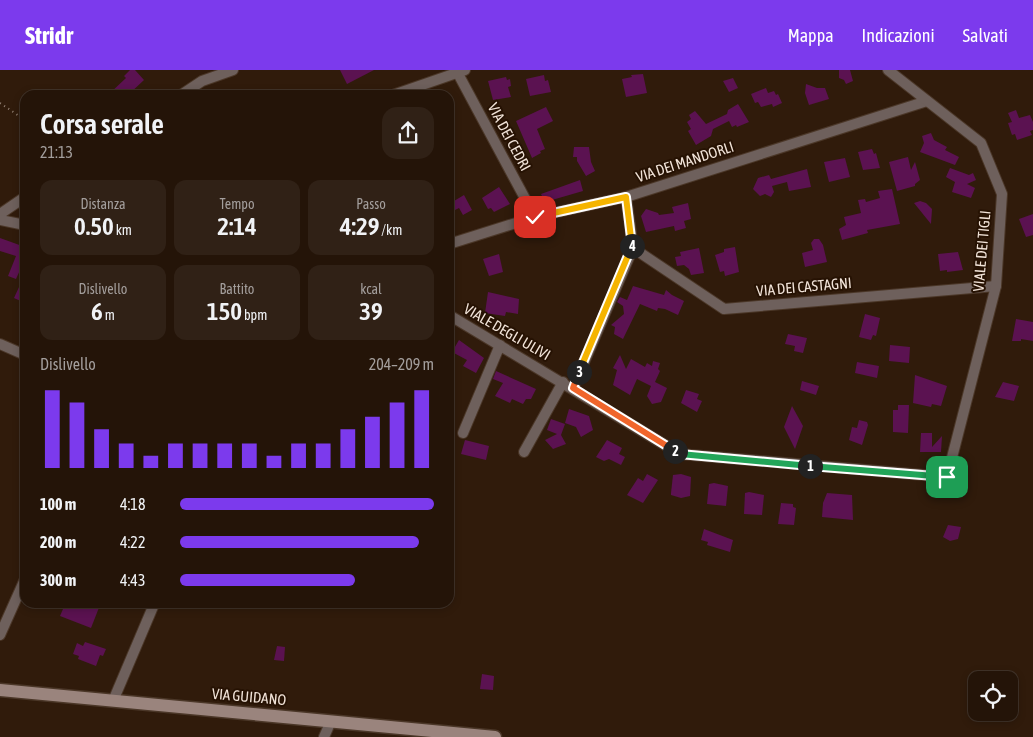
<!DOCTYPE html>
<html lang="it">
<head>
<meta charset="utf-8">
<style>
	:root { --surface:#241408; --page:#302116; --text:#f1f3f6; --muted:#a39e9c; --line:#413329; --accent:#7c3aed }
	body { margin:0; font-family:"Asap Condensed",sans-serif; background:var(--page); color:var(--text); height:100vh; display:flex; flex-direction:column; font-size:19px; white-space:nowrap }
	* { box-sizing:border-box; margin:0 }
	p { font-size:16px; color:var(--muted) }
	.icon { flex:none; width:28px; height:28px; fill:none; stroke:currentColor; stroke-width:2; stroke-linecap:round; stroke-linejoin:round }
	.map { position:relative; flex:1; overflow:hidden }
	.sheet { position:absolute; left:20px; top:20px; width:434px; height:518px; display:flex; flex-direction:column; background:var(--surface); border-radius:15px; box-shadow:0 2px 8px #0003,0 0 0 1px var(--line) }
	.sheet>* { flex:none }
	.buttons { position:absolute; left:968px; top:601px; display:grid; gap:10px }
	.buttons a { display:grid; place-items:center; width:50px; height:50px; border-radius:10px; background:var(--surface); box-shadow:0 2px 8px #0003,0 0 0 1px var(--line); font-size:25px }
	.pin { position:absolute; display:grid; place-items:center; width:42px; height:42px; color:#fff; margin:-21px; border-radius:10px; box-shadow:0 2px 8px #0006 }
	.km { position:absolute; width:25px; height:25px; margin:-12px; border-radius:50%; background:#222; color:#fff; font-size:14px; line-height:25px; text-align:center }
	.round { display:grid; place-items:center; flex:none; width:52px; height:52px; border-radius:15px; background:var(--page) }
	.overview { display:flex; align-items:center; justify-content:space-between; height:85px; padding:0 20px }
	h1 { font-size:28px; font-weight:600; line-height:38px }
	.stats { display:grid; grid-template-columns:repeat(3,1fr); gap:8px; height:85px; padding:5px 20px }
	.stats div { display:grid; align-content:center; border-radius:12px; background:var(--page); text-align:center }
	.stats b { font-size:25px; font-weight:600 }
	.stats small { font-size:14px; font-weight:400 }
	.stats p { font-size:14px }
	.chart { height:140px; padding:10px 20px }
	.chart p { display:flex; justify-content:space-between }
	.chart svg { width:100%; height:90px; margin-top:5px; stroke:var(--accent); stroke-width:6 }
	ul { padding:0 20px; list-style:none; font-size:16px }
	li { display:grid; grid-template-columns:80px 60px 1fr; align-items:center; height:38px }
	li i { height:12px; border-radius:6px; background:var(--accent) }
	header { display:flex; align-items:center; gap:30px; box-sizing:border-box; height:70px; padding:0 25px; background:var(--accent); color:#fff }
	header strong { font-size:24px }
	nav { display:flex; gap:28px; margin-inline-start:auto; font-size:18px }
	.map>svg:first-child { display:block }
</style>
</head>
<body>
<header>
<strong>Stridr</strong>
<nav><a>Mappa</a><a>Indicazioni</a><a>Salvati</a></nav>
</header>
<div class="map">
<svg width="1033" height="667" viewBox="0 0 1033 667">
	<rect width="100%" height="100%" fill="#301b0b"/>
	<!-- building -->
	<g fill="#5b1251">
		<path d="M130,0H135L144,10L128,25H108L126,8L124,6Z"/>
		<path d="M340,0H374L347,14Z"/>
		<path d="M839,0H850L853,11L846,14L844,10L839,8Z"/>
		<path d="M643,4L647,23L626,27L622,9L632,7L631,5Z"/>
		<path d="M544,5L545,11L548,10L551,22L530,26L526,9Z"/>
		<path d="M506,7L507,10L510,9L511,16L508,17L511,27L493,30L488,11Z"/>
		<path d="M733,8L738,18L729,22L723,11Z"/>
		<path d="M806,14L817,18H825L829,29L809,35L805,23Z"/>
		<path d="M766,18L768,23L774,21L776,25L778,24L782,33L773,37L772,34L761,37L758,32L755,33L751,24Z"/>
		<path d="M738,34L749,52L737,57L736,55L732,57L729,51L713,59L711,66L696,75L688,61L691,59L687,52L691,49L689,45L695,41L706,54L727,44L728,40Z"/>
		<path d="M546,37L553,51L537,59L545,79L540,81L541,83L532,88L516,51Z"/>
		<path d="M1016,40L1019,48L1030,45L1033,52V60L1030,61L1032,65L1017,70L1015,64L1012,65L1008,53L1012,52L1008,43Z"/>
		<path d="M931,63L934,70L947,77L945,80L959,87L955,95L920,82L924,73L922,66Z"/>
		<path d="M574,77H589L591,92L595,101L586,106L577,91V87H573Z"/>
		<path d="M872,79L874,84L876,83L880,98L863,100L858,82Z"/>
		<path d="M908,87L911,100L915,92L920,110L915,114V116L897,121L889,92Z"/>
		<path d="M845,88L850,107L829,112L824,92Z"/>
		<path d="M950,98L969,105L973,103L976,110L967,114L975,118L971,128L952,122L955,112L946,107Z"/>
		<path d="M807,99L811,117L789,121L787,112L772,116L774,122L771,127L765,124L760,126L753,119L758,108L769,105L771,109Z"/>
		<path d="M580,110L583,121L552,130L553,136L547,137L541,124Z"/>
		<path d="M499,117L510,134L494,142L491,138L488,139L482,128Z"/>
		<path d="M892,119L900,154L867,160L868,163L842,170L839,159L846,155L844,147L861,143L858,130L865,129L866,132L880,128L878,121Z"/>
		<path d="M464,125L472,140L463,145L459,138L453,141L449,134Z"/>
		<path d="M920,131L926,133L932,139L931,154L914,133Z"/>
		<path d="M688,133L691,149L684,151L686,158L675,161L674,156L646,162L641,146L646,139L658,143L659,145L674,143L672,137Z"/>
		<path d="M1033,144V165L1026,167L1019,149Z"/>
		<path d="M0,168L25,177V189L16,209L8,206L16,186L0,181Z"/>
		<path d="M814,169H819L823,175L827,192L805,197L802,183L813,180L811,173Z"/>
		<path d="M735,177L739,202L725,206L724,201L720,202L715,185L724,182V179Z"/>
		<path d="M699,178L704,203L691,205L689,199L684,195L677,196L675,187L681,186L680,182Z"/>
		<path d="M958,182L963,200L947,202V200L940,201L938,184Z"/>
		<path d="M499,184L503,202L489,206L483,189Z"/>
		<path d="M25,204V233L14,228Z"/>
		<path d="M633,216L664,225L666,220L672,225L684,231L678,245L665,239L658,238L657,241L640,234L623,269L614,264L615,257L611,255L624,244L623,236L617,232L620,227L627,230Z"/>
		<path d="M488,222L519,229L518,244L506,242L505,246L485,243Z"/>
		<path d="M865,244L880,248L876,266L873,265L871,270L859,267Z"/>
		<path d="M1016,249L1033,252V271L1021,269V271H1012Z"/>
		<path d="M788,264L807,268L803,283L794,281L795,276L785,274Z"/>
		<path d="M459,270L484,288L476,303L463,296L467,290L452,282Z"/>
		<path d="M890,275L910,277L909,293L889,291Z"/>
		<path d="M620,285L626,299L631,289L645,297L647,293L652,296L653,291L660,293L658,299L660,301L655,312L667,318L661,332L652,334L647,326L651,316L637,309L630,325L613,315L617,300L613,298Z"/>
		<path d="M857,292L879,296L877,308L855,303Z"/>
		<path d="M496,301L536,319L531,329H526L523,334L512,329L510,333L495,326L503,313L493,309Z"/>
		<path d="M915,305L947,316L941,336L932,334L931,337L913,333Z"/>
		<path d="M802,311L819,316L816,325L800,320Z"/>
		<path d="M1003,312L1019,316L1014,331L995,327Z"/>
		<path d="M686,320L699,324L697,329L702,331L697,342L681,333Z"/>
		<path d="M898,335H909L908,363L893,362V340H898Z"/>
		<path d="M792,336L803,356L795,379L784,357Z"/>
		<path d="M569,339L589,346L593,360L581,367L576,357L565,353Z"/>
		<path d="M551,349L565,354L561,365L566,374L553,379L545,370L557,364L547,360Z"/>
		<path d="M859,350L867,352L868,355L862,375L849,370L852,357L857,358Z"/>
		<path d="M921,363H932V377L942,366L941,382H920Z"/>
		<path d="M465,370L489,376L486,390L461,384Z"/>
		<path d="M607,370L622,378L619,384L625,387L621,395L609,389L604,391L596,387Z"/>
		<path d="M647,404L658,410L643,433L627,425L638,408L643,411Z"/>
		<path d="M681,404L691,407L690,426L681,428L671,425V423L673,405Z"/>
		<path d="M714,413L728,416L726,436L707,434L709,414Z"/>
		<path d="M749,422L764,425L762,445L744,444L745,423Z"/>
		<path d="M827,423L852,425L853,450L822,447L823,433Z"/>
		<path d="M781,433L793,434V437L796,438L794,455L778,454Z"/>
		<path d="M948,455L961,457L958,469L950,471L943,467Z"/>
		<path d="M704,459L733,470L730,482L707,475L708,472L701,470Z"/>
		<path d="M66,532H92L100,535L91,558L60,546Z"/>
		<path d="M85,572L106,579L103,586L100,585L96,596L78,589L79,586L73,584L77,573L83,576Z"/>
		<path d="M277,576L285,577L284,591L274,590Z"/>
		<path d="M482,604L494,606L493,620L480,619Z"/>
	</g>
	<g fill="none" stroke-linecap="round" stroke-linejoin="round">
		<defs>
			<g id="minor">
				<path d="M456,0L535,147"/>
				<path d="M181,25L202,11L233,0"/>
				<path d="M393,25L465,0"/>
				<path d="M0,144L25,127"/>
				<path d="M0,150L25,155"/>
				<path d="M449,174L535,147L626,127L927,31"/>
				<path d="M633,178L724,239L996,216"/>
				<path d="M449,245L680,384L947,407L996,216L1002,124L981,73L888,0"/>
				<path d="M0,274L25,285"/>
				<path d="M573,318L633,178L626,127"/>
				<path d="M463,363L500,275"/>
				<path d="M524,382L563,312"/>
				<path d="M0,565L25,509"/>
				<path d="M113,631L155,532"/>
				<path d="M324,667L331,651"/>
			</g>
			<path id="secondary" d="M0,620L495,667"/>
		</defs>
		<!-- minor casing -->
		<use href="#minor" stroke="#4b3728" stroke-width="12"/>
		<!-- secondary casing -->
		<use href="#secondary" stroke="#4b3728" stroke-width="15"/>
		<!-- path -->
		<path stroke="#98877a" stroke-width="2" stroke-dasharray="1 4" stroke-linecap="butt" d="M0,33L25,50"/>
		<!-- minor -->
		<use href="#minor" stroke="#6e605c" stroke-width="10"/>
		<!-- secondary -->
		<use href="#secondary" stroke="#9a847d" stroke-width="12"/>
	</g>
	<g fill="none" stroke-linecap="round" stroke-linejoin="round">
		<defs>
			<path id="split-1" d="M810,396L947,407"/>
			<path id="split-2" d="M675,381L680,384L810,396"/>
			<path id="split-3" d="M579,302L573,318L675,381"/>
			<path id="split-4" d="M579,302L632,176"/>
			<path id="split-5" d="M535,147L626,127L632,176"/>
		</defs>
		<!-- split-1 casing -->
		<use href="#split-1" stroke="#fff" stroke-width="10"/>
		<!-- split-2 casing -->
		<use href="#split-2" stroke="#fff" stroke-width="10"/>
		<!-- split-3 casing -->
		<use href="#split-3" stroke="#fff" stroke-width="10"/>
		<!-- split-4 casing -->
		<use href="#split-4" stroke="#fff" stroke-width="10"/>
		<!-- split-5 casing -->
		<use href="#split-5" stroke="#fff" stroke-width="10"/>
		<!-- split-1 -->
		<use href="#split-1" stroke="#22a559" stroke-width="6"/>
		<!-- split-2 -->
		<use href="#split-2" stroke="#22a559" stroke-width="6"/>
		<!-- split-3 -->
		<use href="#split-3" stroke="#f0652b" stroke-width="6"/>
		<!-- split-4 -->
		<use href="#split-4" stroke="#f5b400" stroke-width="6"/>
		<!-- split-5 -->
		<use href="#split-5" stroke="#f5b400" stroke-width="6"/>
	</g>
	<g text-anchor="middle" stroke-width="4" stroke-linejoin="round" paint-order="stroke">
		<!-- street labels -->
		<g font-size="15" fill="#f1e3d8" stroke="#261203">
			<text transform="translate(509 67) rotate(62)" y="5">VIA DEI CEDRI</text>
			<text transform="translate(685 92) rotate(-18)" y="5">VIA DEI MANDORLI</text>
			<text transform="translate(982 181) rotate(-85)" y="5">VIALE DEI TIGLI</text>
			<text transform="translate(804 217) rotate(-5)" y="5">VIA DEI CASTAGNI</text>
			<text transform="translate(507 262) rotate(30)" y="5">VIALE DEGLI ULIVI</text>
			<text transform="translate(249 627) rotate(5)" y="5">VIA GUIDANO</text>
		</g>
	</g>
</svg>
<div class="buttons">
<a><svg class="icon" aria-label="locate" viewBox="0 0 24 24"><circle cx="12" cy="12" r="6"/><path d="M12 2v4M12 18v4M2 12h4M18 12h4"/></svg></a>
</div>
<div class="pin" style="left:947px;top:407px;background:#1e9e55"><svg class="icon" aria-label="arrive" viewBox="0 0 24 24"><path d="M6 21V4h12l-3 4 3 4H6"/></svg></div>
<div class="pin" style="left:535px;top:147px;background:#d93025"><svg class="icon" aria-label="check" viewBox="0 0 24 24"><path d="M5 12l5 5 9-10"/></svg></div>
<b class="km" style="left:810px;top:396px">1</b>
<b class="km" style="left:675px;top:381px">2</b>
<b class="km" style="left:579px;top:302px">3</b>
<b class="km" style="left:632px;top:176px">4</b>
<section class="sheet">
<div class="overview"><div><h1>Corsa serale</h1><p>21:13</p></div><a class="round"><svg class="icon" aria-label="share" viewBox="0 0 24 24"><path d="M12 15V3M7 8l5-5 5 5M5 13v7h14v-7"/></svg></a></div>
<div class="stats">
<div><p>Distanza</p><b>0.50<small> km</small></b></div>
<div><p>Tempo</p><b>2:14</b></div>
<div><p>Passo</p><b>4:29<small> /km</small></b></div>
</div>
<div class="stats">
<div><p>Dislivello</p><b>6<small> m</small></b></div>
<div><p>Battito</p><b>150<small> bpm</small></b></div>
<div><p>kcal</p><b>39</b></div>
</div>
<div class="chart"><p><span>Dislivello</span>204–209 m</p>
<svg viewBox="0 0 160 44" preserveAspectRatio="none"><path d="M5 44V6M15 44V12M25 44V25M35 44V32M45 44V38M55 44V32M65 44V32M75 44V32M85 44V32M95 44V38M105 44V32M115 44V32M125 44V25M135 44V19M145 44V12M155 44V6"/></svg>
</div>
<ul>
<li><b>100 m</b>4:18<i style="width:100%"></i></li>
<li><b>200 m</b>4:22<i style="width:94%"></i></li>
<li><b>300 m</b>4:43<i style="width:69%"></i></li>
</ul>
</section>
</div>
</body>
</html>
